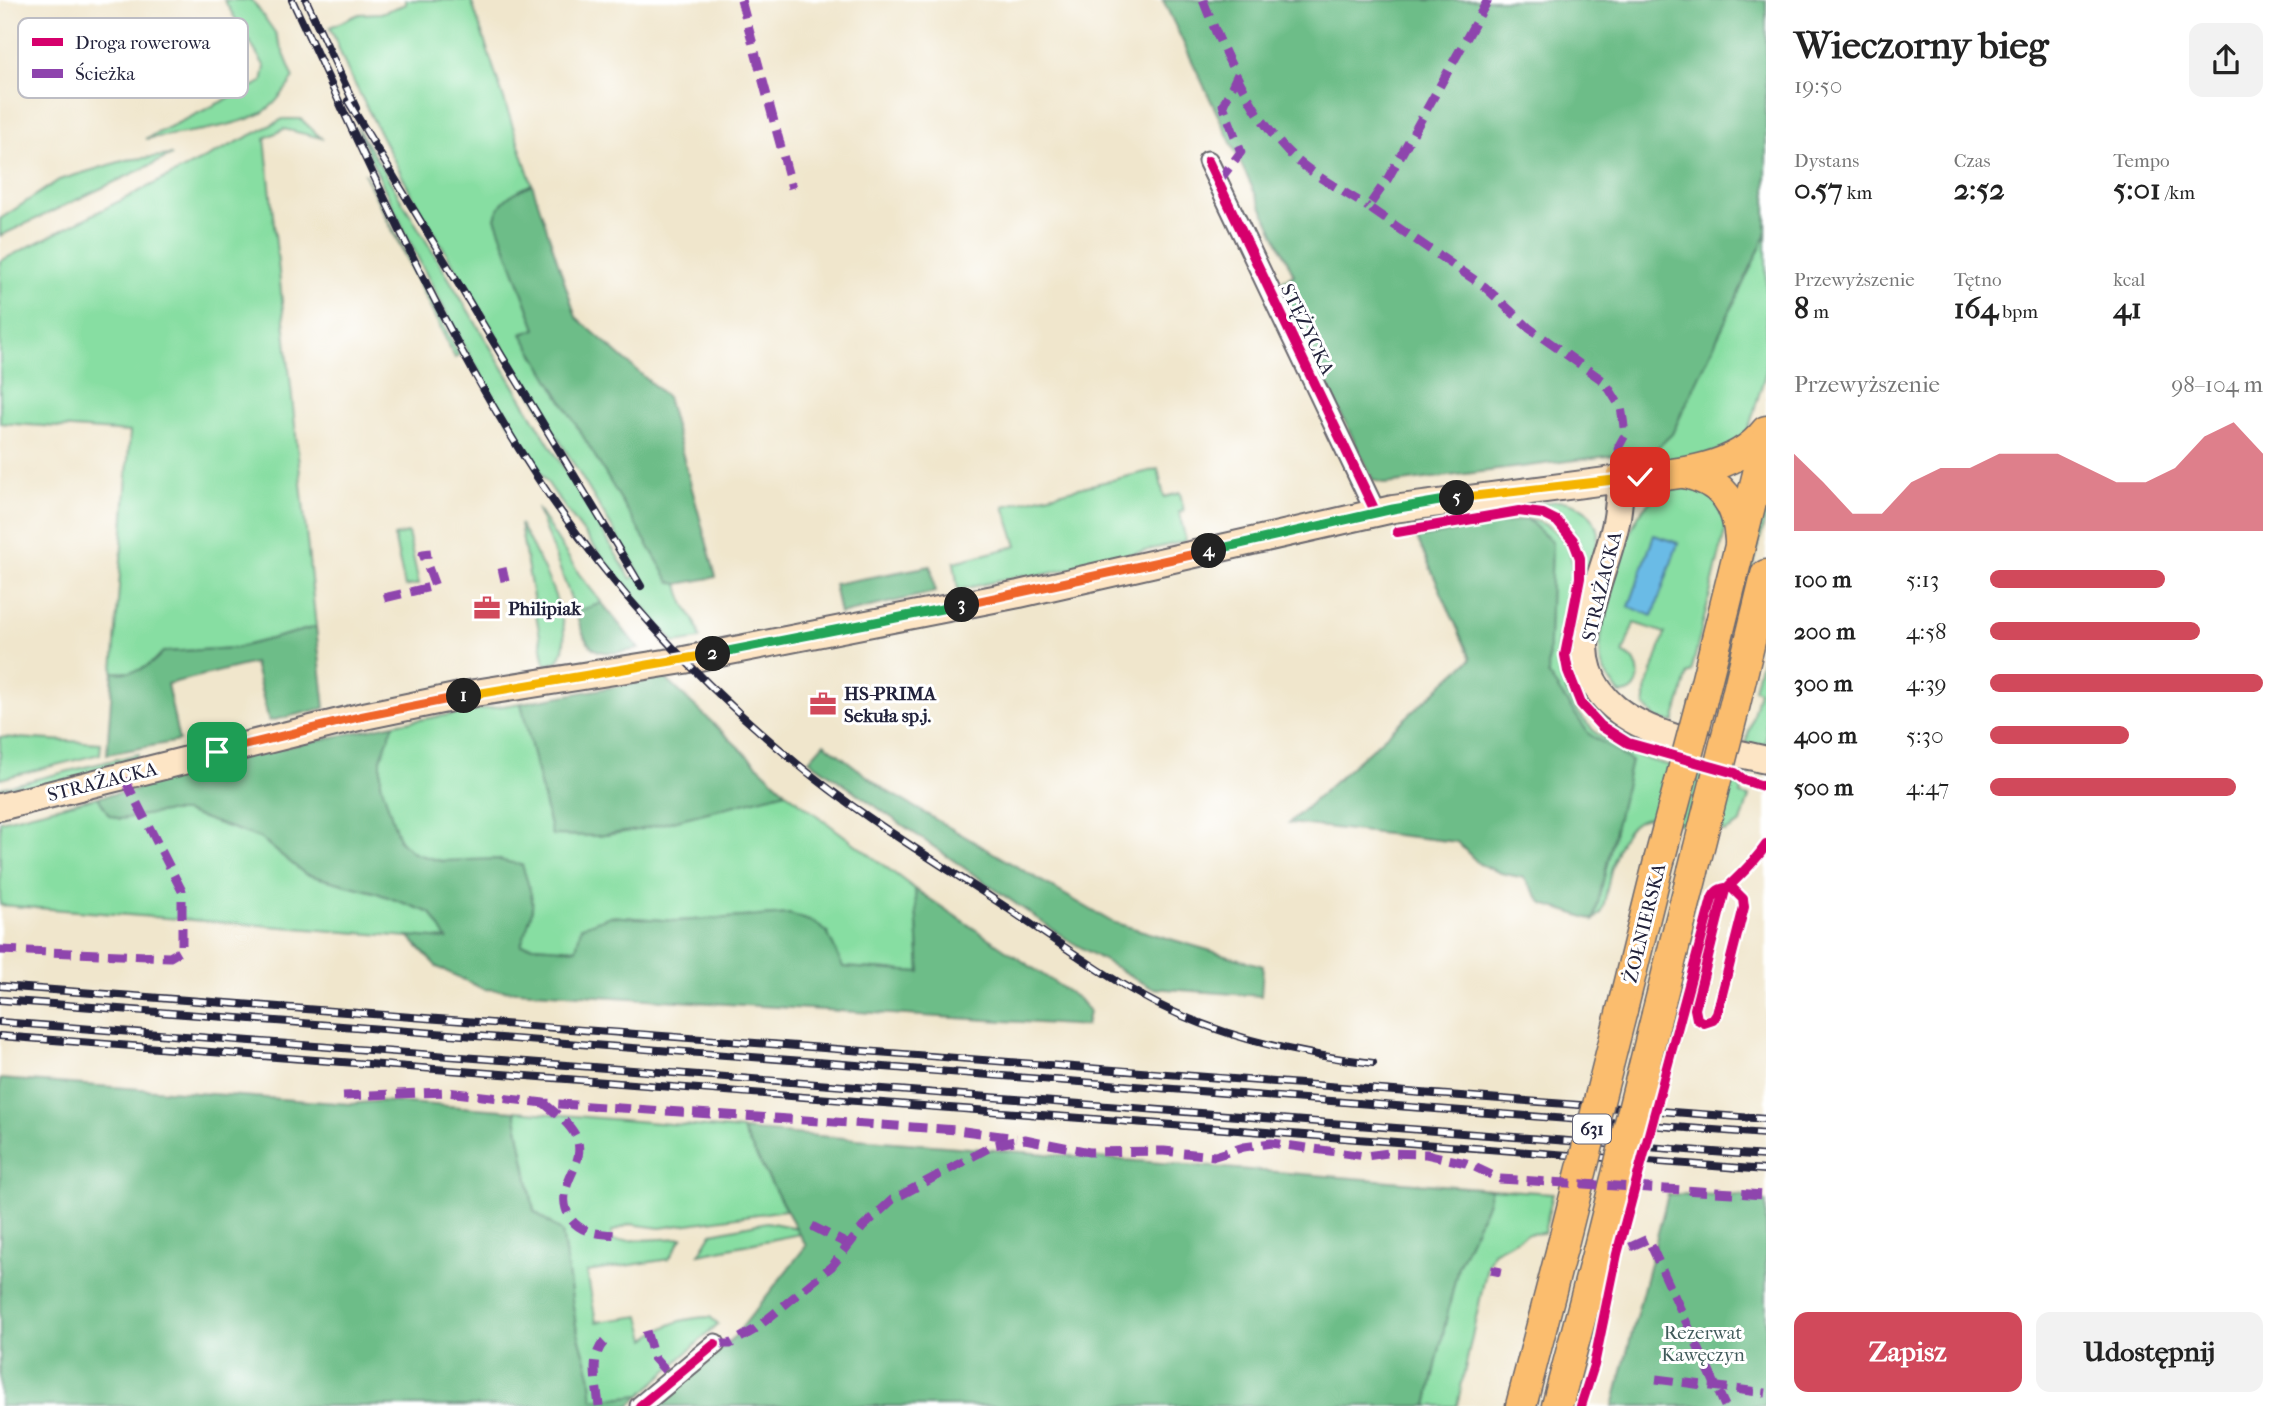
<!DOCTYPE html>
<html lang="pl">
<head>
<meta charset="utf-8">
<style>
	:root { --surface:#fff; --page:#f2f2f2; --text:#222; --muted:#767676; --accent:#d1495b }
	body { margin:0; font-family:"IM FELL French Canon",serif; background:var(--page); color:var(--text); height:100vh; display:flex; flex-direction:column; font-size:26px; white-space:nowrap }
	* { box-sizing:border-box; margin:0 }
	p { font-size:23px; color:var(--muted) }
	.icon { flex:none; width:38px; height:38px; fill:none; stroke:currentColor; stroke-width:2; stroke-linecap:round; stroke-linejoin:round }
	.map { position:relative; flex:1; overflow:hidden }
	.sheet { display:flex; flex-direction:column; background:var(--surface); width:525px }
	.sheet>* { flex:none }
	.pin { position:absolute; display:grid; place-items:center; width:60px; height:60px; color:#fff; margin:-30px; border-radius:14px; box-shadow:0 4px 10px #0006 }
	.km { position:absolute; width:35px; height:35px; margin:-18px; border-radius:50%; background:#222; color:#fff; font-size:19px; line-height:35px; text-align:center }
	.round { display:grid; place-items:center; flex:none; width:74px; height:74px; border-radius:14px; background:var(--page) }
	.head { display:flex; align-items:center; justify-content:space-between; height:119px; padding:0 28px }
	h1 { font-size:38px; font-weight:700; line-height:52px }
	.figures { display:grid; grid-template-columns:repeat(3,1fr); gap:10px; height:119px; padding:7px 28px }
	.figures div { display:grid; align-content:center }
	.figures b { font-size:30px; font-weight:700 }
	.figures small { font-size:19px; font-weight:400 }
	.figures p { font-size:19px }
	.chart { height:196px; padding:14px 28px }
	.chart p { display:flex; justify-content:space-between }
	.chart svg { width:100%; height:126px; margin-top:7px; fill:var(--accent); opacity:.7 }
	.action { display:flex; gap:14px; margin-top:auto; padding:14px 28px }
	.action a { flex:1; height:80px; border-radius:14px; background:var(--accent); color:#fff; font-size:28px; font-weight:700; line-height:80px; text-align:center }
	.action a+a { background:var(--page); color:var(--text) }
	ul { padding:0 28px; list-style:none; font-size:23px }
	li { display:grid; grid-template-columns:112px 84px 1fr; align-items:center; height:52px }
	li i { height:18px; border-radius:9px; background:var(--accent) }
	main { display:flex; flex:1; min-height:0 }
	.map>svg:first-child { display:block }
</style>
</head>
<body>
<main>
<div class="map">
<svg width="1766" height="1406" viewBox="0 0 1766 1406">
	<rect width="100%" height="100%" fill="#fff"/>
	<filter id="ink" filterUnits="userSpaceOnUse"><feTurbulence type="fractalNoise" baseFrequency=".0143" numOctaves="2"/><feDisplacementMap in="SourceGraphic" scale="14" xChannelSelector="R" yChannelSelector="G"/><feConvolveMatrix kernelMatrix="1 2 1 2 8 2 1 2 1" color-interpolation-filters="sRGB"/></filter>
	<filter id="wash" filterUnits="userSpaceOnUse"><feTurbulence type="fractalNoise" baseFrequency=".00686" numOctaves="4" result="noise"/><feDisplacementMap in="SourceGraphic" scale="28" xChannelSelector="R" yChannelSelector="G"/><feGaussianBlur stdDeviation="1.57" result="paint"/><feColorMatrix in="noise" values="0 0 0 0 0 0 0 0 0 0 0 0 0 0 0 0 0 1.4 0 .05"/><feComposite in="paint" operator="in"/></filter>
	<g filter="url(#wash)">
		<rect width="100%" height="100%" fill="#f0e6cc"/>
		<!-- green -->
		<g fill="#87dea2" stroke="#54806e" stroke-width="2">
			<path d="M224,0H252L276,34L294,78C285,90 274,107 260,114C228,129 180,133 145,139L262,82L265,67Z"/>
			<path d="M405,0H471L532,184C514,193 501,197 495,218L536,329L523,333L669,580L678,584C683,611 697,615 700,639L675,643C625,587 576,527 535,464C467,358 407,243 357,127L631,579L640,574L415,201L347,69L330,27L359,14L381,13L406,4Z"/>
			<path d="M283,119H301L321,138L284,129L265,138L316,627L236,648L163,652C148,669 136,674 113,672L130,432L0,423V261Z"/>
			<path d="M172,155L0,236V219L59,180L126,160Z"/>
			<path d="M364,173L459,355L455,358Z"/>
			<path d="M1766,235V371L1748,431C1727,460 1659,461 1626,465L1623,454L1655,450L1672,434Z"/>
			<path d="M1158,469L1164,497L1180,493L1184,511L1179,512L1186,541L1025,579L1024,575L958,590L954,562L1017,546L1004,506Z"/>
			<path d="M1679,487L1700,488L1714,496L1726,527L1691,673H1688L1674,722L1656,719L1645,705V693L1665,633L1634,623L1623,653L1634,660C1642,674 1640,694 1620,694C1613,685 1604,674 1601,662C1594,635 1625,531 1643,509C1653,497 1664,492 1679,487Z"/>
			<path d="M1766,496V516L1718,706L1714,705Z"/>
			<path d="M1559,501C1579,502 1594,513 1598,533L1580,683C1614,748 1676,749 1741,766L1750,779L1737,770C1699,760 1637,752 1606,728C1583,709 1567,678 1568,648C1569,601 1611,538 1545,512C1531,506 1517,509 1503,508Z"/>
			<path d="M537,508L579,574L602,603L576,612Z"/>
			<path d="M1527,519C1540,521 1550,526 1559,535C1590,566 1557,616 1557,652C1557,683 1574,711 1595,732C1627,761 1693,770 1734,781L1742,789L1741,795L1749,797L1741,823L1725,832L1649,818C1615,820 1609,885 1602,912L1594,920L1631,761L1589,734L1548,675L1552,542Z"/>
			<path d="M520,524C536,553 582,633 557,662L545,665Z"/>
			<path d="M408,533L419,584L405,587L394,536Z"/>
			<path d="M1766,641V747L1746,743L1759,691L1754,689Z"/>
			<path d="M521,703L552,835L598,836L637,830L786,792L915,889L920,972L843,967L826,932L790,914L676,921L610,916L576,949L521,945L467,862C450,861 430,862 414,853C391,842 377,783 381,760C383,748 390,735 394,724Z"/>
			<path d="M0,737L101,743L100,754L0,779Z"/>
			<path d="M138,754L135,764L0,796V788Z"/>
			<path d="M98,797L109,815L120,819L164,812H185L261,838L305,874L374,892L431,913L448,940L0,905V821Z"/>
			<path d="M515,1111L742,1130L786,1210L660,1228L630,1224L612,1232L611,1240L618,1241L682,1238L669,1259L587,1272L596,1322L640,1316L646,1339C668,1323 683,1318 710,1317L718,1324L641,1395L593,1400L590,1374L576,1326L562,1232L534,1211Z"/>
			<path d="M1491,1189L1553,1193L1544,1233L1527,1234L1493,1252L1487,1267L1457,1406H1427L1458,1266L1487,1204Z"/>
			<path d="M767,1222L797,1228L800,1234L699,1254L712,1233Z"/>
		</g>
		<!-- forest -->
		<g fill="#6dbd88" stroke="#487062" stroke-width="2">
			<path d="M1163,0H1766V235L1672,434L1655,450L1386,484L1373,480L1289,306L1281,281L1294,275Z"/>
			<path d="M532,184L576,317L667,397L716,577L678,584L670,582L522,334L536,329L495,218C501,197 514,193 532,184Z"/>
			<path d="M1527,519L1552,542L1548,675L1589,734L1631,761L1594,920L1543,904L1524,878L1501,873L1479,864L1457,842L1289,823L1471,659L1417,538Z"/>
			<path d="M931,566L935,592L840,614L834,584Z"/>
			<path d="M602,603L639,649C597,656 588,657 576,612Z"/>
			<path d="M316,627L325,708L269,721L254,663L167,684L179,741L107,754L113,672C136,674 148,669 163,652L236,648Z"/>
			<path d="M665,678L786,792L638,830L598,836L552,835L521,703Z"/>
			<path d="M394,724L381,759V783L399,840L413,853L441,861L495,859L522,865C537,908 535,904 521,945L576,949L581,927L610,916L676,921L790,914L815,923L827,932L843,967L920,972L915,889L1079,999L1089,1011L1086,1026L483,989L437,967L408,936L447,939L431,913L374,892L305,874L260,838L185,812H164L120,819L109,815L98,797L137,790L136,782L159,774Z"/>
			<path d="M824,743L885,790L1112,922L1263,966L1261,996L1152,988L1068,940L809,760Z"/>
			<path d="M0,1079L351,1104L380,1101L515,1111L534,1211L562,1232L576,1326L590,1374L593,1400L641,1395L629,1406H0Z"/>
			<path d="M742,1130L1491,1189L1487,1204L1458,1266L1427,1406H657L735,1336L806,1246Z"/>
			<path d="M1668,1194L1740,1195L1766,1202V1406H1613Z"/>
		</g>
		<!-- water -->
		<path fill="#6bbbe6" stroke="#466e90" stroke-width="2" d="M1654,535L1678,543L1653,616L1629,607Z"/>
	</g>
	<g filter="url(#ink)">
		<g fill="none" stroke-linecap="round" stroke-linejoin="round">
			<defs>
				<g id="minor">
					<path d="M1208,161L1376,513"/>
					<path d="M640,1406L715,1344"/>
				</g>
				<path id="secondary" d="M0,807L359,717L475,693L684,660L1019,594L1393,509L1621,479C1619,495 1619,512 1615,527C1607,563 1585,610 1585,647C1587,733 1703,744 1766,760"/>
				<g id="primary">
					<path d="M1685,473C1722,481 1738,503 1740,541"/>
					<path d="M1621,479C1668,475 1734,473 1766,431"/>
					<path d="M1701,703L1766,441"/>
					<path d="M1733,712L1766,575"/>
					<path d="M1622,1010L1659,861"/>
					<path d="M1657,1014L1693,871"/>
					<path d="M1521,1406L1562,1248"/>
					<path d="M1557,1406L1598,1251"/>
				</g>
			</defs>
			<!-- minor casing -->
			<use href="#minor" stroke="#6a676e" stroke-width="23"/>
			<!-- secondary casing -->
			<use href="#secondary" stroke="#6a676e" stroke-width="30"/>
			<!-- primary casing -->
			<use href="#primary" stroke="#6a676e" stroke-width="33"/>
			<!-- minor -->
			<use href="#minor" stroke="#fff" stroke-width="19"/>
			<!-- secondary -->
			<use href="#secondary" stroke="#fde5c5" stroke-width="26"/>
			<!-- primary -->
			<use href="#primary" stroke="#fbbd6e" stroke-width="30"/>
			<defs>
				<g id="rail">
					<path d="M292,0C367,161 438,325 535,474C606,582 696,680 795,762C856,813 926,855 992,898C1047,934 1101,975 1159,1005C1225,1038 1301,1055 1373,1063"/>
					<path d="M306,0L356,108"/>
					<path d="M348,101L641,586"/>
					<path d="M0,986L1766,1119"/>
					<path d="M0,1000L1766,1134"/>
					<path d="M0,1022L1766,1156"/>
					<path d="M0,1036L1766,1170"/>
				</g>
			</defs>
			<!-- rail casing -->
			<use href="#rail" stroke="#22223b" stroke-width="8"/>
			<!-- rail -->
			<use href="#rail" stroke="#fff" stroke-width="5" stroke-dasharray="16" stroke-linecap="butt"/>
			<defs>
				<g id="primary-bridge">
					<path d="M1659,861L1701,703"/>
					<path d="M1693,871L1733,712"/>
					<path d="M1562,1248L1622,1010"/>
					<path d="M1598,1251L1657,1014"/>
				</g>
			</defs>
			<!-- primary-bridge casing -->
			<use href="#primary-bridge" stroke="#6a676e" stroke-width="33" stroke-linecap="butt"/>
			<!-- primary-bridge -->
			<use href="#primary-bridge" stroke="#fbbd6e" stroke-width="30"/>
			<!-- quiet -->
			<g stroke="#8e44ad" stroke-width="9" stroke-dasharray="18 9" stroke-linecap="butt">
				<path d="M741,0L792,188"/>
				<path d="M1203,0C1221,47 1252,116 1288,152C1310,174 1342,190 1368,207"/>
				<path d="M1488,0L1387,180L1368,207L1485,287L1529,328L1605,382L1621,408L1623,419L1625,435L1619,446L1621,479"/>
				<path d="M1218,182L1241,152L1223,105L1238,74"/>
				<path d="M502,568L505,581"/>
				<path d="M384,598L435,586L423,554L431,553"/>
				<path d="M0,950L170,957L182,950V891L123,776"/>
				<path d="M343,1096L446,1092L544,1103L957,1130L1016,1138"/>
				<path d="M544,1103C555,1113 571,1124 577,1139C587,1166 553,1185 569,1216C580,1235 603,1234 622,1235"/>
				<path d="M812,1226L849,1245"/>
				<path d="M1630,1247L1648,1239L1725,1406"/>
				<path d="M1491,1270L1501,1272"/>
				<path d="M646,1331L654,1358L672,1378"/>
				<path d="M715,1344H730L754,1330L832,1266L863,1227L892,1200L994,1145L1025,1139L1089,1152L1164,1151L1215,1156L1244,1147L1271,1143L1365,1156L1388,1153L1426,1154L1466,1163L1500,1179L1766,1195"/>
				<path d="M1656,1379L1766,1393"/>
				<path d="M599,1406C597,1386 589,1357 604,1342"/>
			</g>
			<defs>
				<g id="cycleway">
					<path d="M1208,161L1376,513"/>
					<path d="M1397,532L1519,511L1543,514L1557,521L1573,540L1580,558V578L1565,655L1568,671L1581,704L1601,726L1628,743L1735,773L1744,780L1766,787"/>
					<path d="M640,1406L715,1344"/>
					<path d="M1581,1406L1594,1365L1617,1254L1712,899C1716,889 1723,887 1732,888L1743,899L1744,907L1717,1014L1713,1020L1704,1023L1697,1019L1695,1009L1725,890C1740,875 1754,863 1766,845"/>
				</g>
			</defs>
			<!-- cycleway casing -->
			<use href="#cycleway" stroke="#fff" stroke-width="15"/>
			<!-- cycleway -->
			<use href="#cycleway" stroke="#d6006c" stroke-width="10"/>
		</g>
	</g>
	<g fill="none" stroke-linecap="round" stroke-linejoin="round" filter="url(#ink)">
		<defs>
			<path id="split-1" d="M217,752L359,717L464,696"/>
			<path id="split-2" d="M464,696L713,654"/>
			<path id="split-3" d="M713,654L962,605"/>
			<path id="split-4" d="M962,605L1209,551"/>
			<path id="split-5" d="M1209,551L1393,509L1457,498"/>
			<path id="split-6" d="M1457,498L1640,477"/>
		</defs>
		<!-- split-1 casing -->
		<use href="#split-1" stroke="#fff" stroke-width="14"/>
		<!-- split-2 casing -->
		<use href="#split-2" stroke="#fff" stroke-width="14"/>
		<!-- split-3 casing -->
		<use href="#split-3" stroke="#fff" stroke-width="14"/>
		<!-- split-4 casing -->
		<use href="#split-4" stroke="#fff" stroke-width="14"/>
		<!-- split-5 casing -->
		<use href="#split-5" stroke="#fff" stroke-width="14"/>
		<!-- split-6 casing -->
		<use href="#split-6" stroke="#fff" stroke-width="14"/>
		<!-- split-1 -->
		<use href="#split-1" stroke="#f0652b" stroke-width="9"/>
		<!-- split-2 -->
		<use href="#split-2" stroke="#f5b400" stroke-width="9"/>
		<!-- split-3 -->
		<use href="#split-3" stroke="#22a559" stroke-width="9"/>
		<!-- split-4 -->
		<use href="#split-4" stroke="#f0652b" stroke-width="9"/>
		<!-- split-5 -->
		<use href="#split-5" stroke="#22a559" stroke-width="9"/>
		<!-- split-6 -->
		<use href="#split-6" stroke="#f5b400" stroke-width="9"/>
	</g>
	<!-- icons -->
	<defs>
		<symbol id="office-bare" viewBox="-9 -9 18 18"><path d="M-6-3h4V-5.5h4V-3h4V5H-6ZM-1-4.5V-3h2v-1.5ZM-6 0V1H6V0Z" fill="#d1495b" stroke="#fff" stroke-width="2.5" paint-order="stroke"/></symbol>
	</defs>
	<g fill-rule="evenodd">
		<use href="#office-bare" x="468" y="589" width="38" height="38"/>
		<use href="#office-bare" x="804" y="685" width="38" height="38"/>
	</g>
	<g text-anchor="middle" stroke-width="6" stroke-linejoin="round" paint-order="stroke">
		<!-- shield labels -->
		<rect fill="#fff" stroke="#646476" stroke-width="2" x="1573" y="1114.5" width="38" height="29" rx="5"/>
		<g font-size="18" font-weight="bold" fill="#22223b">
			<text x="1592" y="1135">631</text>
		</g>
		<!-- street labels -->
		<g font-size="19" fill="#22223b" stroke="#fff">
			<text transform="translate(1308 329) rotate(64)" y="7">STĘŻYCKA</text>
			<text transform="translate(1601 586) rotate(-76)" y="7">STRAŻACKA</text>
			<text transform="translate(102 781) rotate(-14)" y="7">STRAŻACKA</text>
			<text transform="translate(1644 923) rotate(-76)" y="7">ŻOŁNIERSKA</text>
		</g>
		<!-- poi labels -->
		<g font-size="19" font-weight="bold" fill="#22223b" stroke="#fff" text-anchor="start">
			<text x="508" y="615">Philipiak</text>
			<text x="844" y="700">HS-PRIMA<tspan x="844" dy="22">Sekuła sp.j.</tspan></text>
		</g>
		<!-- park labels -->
		<g font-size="19" fill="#405a5a" stroke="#fff">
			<text x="1703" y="1339">Rezerwat<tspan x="1703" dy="22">Kawęczyn</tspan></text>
		</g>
	</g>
	<!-- legend -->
	<rect x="18" y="18" width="230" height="80" rx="10" fill="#fff" stroke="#bdbdc4" stroke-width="2"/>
	<rect x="32" y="38" width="31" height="8" fill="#d6006c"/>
	<rect x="32" y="69" width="31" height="9" fill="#8e44ad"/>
	<g font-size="19" fill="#22223b">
		<text x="75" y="49">Droga rowerowa</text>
		<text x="75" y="80">Ścieżka</text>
	</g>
</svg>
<div class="pin" style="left:217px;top:752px;background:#1e9e55"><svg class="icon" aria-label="arrive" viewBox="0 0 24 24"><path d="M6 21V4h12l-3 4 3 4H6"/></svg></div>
<div class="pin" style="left:1640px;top:477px;background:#d93025"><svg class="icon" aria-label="check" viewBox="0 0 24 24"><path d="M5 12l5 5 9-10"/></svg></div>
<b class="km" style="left:464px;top:696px">1</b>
<b class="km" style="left:713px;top:654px">2</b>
<b class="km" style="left:962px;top:605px">3</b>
<b class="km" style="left:1209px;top:551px">4</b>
<b class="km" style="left:1457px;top:498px">5</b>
</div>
<section class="sheet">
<div class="head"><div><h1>Wieczorny bieg</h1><p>19:50</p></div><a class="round"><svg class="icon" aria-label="share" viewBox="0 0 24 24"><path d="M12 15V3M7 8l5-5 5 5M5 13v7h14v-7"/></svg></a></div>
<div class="figures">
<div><p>Dystans</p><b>0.57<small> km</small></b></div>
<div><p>Czas</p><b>2:52</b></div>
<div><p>Tempo</p><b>5:01<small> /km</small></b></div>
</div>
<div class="figures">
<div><p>Przewyższenie</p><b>8<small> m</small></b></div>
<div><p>Tętno</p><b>164<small> bpm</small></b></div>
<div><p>kcal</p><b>41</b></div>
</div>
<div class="chart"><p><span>Przewyższenie</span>98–104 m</p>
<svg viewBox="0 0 160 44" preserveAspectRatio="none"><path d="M0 44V17L10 27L20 38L30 38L40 27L50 22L60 22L70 17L80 17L90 17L100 22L110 27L120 27L130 22L140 11L150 6L160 17V44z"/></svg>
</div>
<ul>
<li><b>100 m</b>5:13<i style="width:64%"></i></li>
<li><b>200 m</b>4:58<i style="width:77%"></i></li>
<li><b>300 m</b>4:39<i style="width:100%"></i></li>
<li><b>400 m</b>5:30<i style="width:51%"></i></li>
<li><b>500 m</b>4:47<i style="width:90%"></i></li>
</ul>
<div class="action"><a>Zapisz</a><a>Udostępnij</a></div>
</section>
</main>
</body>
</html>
